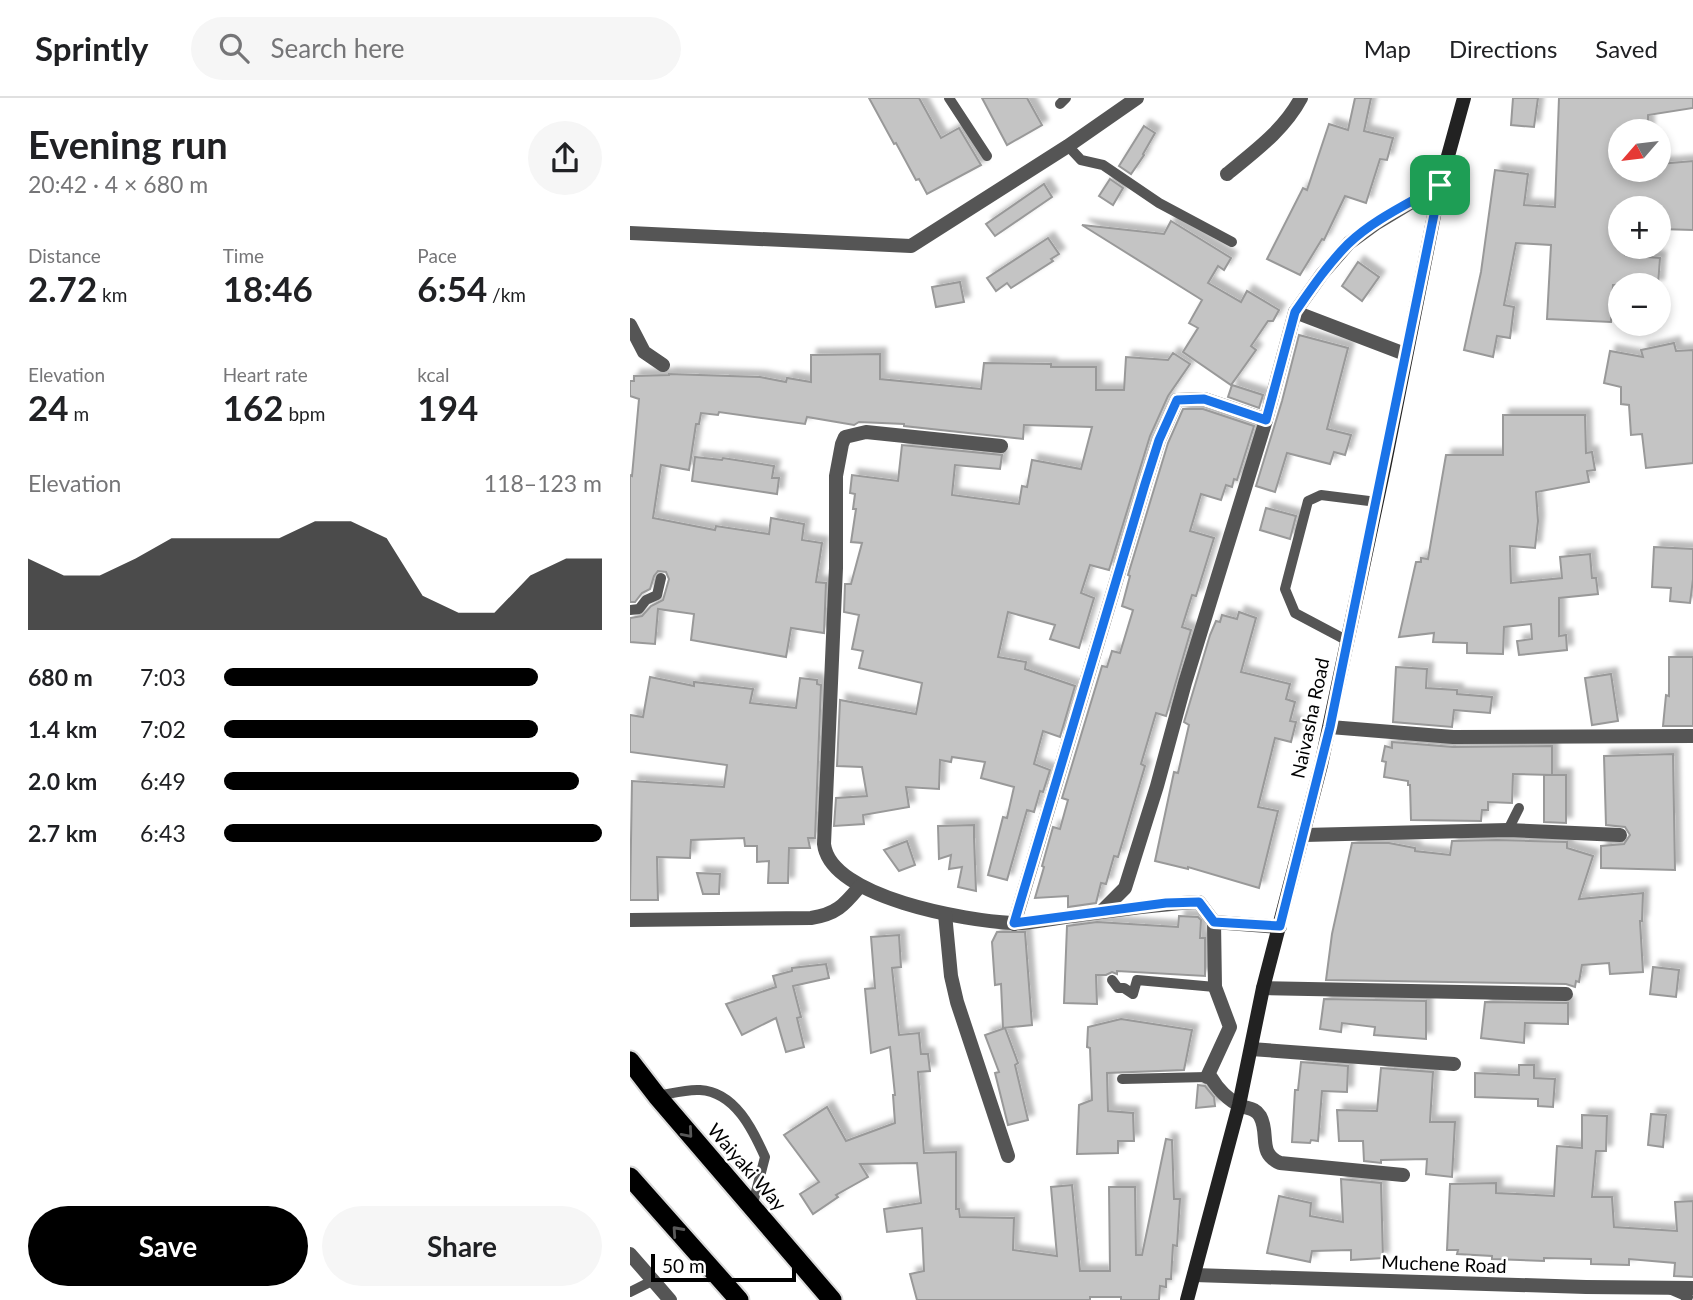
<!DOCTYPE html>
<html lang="en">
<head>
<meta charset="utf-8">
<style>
	:root { --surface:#fff; --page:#f6f6f6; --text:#202124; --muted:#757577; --line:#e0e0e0; --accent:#000 }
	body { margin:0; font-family:Lato,sans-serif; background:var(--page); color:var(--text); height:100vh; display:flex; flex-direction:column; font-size:26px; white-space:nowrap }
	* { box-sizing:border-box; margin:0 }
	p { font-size:23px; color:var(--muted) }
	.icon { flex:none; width:38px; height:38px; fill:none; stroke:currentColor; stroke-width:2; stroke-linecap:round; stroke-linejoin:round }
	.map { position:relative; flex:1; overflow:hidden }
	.details { display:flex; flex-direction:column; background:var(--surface); width:630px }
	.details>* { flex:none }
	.needle { width:46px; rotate:242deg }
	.controls { position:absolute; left:978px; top:21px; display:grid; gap:14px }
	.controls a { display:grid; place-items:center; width:63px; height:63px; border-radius:50%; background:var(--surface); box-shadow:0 4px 10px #0003; font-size:35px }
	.scale { position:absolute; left:21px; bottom:18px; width:145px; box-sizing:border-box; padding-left:7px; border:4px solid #000; border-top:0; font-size:19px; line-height:24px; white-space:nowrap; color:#000; -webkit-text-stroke:5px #fff; paint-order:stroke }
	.pin { position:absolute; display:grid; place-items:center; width:60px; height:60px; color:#fff; margin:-30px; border-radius:14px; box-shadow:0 4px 10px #0006 }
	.round { display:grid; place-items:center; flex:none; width:74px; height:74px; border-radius:37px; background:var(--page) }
	.summary { display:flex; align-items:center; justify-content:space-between; height:119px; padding:0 28px }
	h1 { font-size:38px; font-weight:700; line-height:52px }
	.metrics { display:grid; grid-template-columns:repeat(3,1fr); gap:10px; height:119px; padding:7px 28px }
	.metrics div { display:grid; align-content:center }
	.metrics b { font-size:35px; font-weight:700 }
	.metrics small { font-size:19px; font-weight:400 }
	.metrics p { font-size:19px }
	.chart { height:196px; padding:14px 28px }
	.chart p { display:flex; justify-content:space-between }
	.chart svg { width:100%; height:126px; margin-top:7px; fill:var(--accent); opacity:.7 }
	.cta { display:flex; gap:14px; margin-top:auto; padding:14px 28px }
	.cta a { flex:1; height:80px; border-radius:42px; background:var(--accent); color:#fff; font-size:28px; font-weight:700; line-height:80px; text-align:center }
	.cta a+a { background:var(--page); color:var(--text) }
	ul { padding:0 28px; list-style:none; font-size:23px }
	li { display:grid; grid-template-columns:112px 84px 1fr; align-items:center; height:52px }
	li i { height:18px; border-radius:9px; background:var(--accent) }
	header { display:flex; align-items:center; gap:42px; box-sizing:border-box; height:98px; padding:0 35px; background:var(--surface); border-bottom:2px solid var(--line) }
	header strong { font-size:33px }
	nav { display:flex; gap:38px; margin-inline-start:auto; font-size:24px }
	.search { width:490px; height:63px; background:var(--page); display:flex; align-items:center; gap:18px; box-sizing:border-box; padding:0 24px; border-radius:38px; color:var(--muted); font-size:26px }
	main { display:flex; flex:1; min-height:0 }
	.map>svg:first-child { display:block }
</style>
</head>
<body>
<header>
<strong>Sprintly</strong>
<div class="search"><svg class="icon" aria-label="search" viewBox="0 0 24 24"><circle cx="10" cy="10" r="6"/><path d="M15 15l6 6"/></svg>Search here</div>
<nav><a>Map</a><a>Directions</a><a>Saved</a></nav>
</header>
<main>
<section class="details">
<div class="summary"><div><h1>Evening run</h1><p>20:42 · 4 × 680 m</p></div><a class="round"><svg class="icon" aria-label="share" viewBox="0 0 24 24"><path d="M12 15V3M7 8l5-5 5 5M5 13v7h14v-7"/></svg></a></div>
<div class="metrics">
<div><p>Distance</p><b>2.72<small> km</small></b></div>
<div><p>Time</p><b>18:46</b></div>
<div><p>Pace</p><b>6:54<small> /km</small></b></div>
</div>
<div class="metrics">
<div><p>Elevation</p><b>24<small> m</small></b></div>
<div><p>Heart rate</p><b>162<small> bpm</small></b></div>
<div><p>kcal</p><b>194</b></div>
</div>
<div class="chart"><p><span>Elevation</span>118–123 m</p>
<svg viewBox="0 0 160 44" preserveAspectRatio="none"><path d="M0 44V19L10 25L20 25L30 19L40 12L50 12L60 12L70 12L80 6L90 6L100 12L110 32L120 38L130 38L140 25L150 19L160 19V44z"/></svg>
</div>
<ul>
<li><b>680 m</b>7:03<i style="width:83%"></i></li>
<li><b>1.4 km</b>7:02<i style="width:83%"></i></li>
<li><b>2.0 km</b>6:49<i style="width:94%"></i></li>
<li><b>2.7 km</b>6:43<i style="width:100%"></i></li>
</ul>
<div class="cta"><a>Save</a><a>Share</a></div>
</section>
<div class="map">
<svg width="1063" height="1202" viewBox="0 0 1063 1202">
	<defs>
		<filter id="shadow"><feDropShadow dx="6" dy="-6" stdDeviation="2" flood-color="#0004"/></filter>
	</defs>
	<rect width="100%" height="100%" fill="#fff"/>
	<!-- building -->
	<g fill="#c4c4c4" stroke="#999" stroke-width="2" filter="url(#shadow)">
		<path d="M239,0H289L311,40L329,30L351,67L297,96L289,81L286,82L266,45L264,46Z"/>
		<path d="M352,0H397L412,27L377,47Z"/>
		<path d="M725,0H741L734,33L763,40L757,62L750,61L736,105L715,98L694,142L692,141L670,177L637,161L673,90L677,92L699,26L718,32Z"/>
		<path d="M883,0H908L904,29L881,27Z"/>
		<path d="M929,0H1063V10L1018,17V33H990V72H1029V66L1063,63V132L1029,131V110H990V149H995V157L1030,160L1028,187H983L981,224L917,221L921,147L886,145L874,207L884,209L880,240L867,238L863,259L834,252L851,174L865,72L898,76L894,107L925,109Z"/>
		<path d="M514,28L525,35L513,56L514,57L501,76L489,68Z"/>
		<path d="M480,81L493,90L483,107L469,98Z"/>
		<path d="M414,86L422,99L365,138L356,126Z"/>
		<path d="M541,123L601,160L594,172L588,168L578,185L611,204L617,193L649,212L643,223H638L621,248L626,252L601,287L553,254L568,230L559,225L572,202L452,127L534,136Z"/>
		<path d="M418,140L429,156L421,161L423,163L381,190L377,185L366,193L357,180Z"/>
		<path d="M728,164L749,179L732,203L712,188Z"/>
		<path d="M330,184L334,204L306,209L302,189Z"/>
		<path d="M669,237L718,250L697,331L721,337L715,357L704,354L700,366L657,355L645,394L626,388L652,303Z"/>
		<path d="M1044,245L1046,253L1063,252V365L1016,370L1012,336L1001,337L999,307L991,306V289L974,285L980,253L1013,259L1011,252Z"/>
		<path d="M543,255L560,266L538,298L520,338L479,472L460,467L451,495L464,500L449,550L420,541L425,527L378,514L368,559L396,564L395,571L445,588L430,639L413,633L404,666L420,672L413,694L410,693L404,714L397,712L377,782L358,777L373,719L377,720L384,689L351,680L355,664L322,659L321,664L310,662L309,691L276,689L279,709L233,717L234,726L204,728L206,700L237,698L232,669L207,668L210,602L286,616L292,585L229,570L233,553L222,551L229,517L214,514L215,486H221L232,445L221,444L226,411H223L225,396L220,395L222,377L268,383L272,347L372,357L370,371L325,367L322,397L389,406L392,388L397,389L402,362L451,371L462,329L394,327L393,341L274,328V326L229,324L224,327L177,319L175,326L89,314L88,317L71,315L69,326H66L59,372L31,367L23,420L85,432L86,428L139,436L141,420L174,426L172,442L192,445L186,484L196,485L194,535L161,530L156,559L61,542L64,516L28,511L25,546L0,544V520L12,518L21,508L33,502L39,481L36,474L28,473L24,478L20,491L12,495L5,504H0V377L2,378L9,301L0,298V283H4V278L39,277V276L130,279L156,284L157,280L181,284V257L250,256V281L351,291L354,265L421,266V269H466V292H494L496,259L538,262Z"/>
		<path d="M602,287L633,297L629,310L598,299Z"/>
		<path d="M553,311H573L624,328L607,382L604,381L602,389L596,387L591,402L571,396L560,433L584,440L566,498L562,497L552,529L561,532L536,618L526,615L511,666L515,668L488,759L484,758L476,786L471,785L466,805L438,809V798L405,800L414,769L412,768L423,729L430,731L438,702L432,700L472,568L477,569L482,553L490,555L503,512L492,508L500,478L498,477L538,345Z"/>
		<path d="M873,317H955L956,355L962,354L965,372L957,373L959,384L906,394L908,423L905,450L880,448L881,485L932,480L930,459L960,456L962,480H966L968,496L929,500V538L936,537L937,552L889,557L887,543L902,541L901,526L874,529L873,556L837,555V545L803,544L804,535L769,539L786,464H791V460L798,461L816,357H873Z"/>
		<path d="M65,359L92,362L93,360L144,368L142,380H149L147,396L62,383Z"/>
		<path d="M636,410L666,418L660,441L630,432Z"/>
		<path d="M1024,449L1063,451V481L1060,505L1040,503L1041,490L1022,489Z"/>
		<path d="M609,514L626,520L611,574L660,586L656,601L665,604L660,623L666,624L661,644L645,640L628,709L648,713L629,790L558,769V771L525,763L544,674L548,675L559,627L554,624L580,537L586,523L590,524L592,517L607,521Z"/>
		<path d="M1039,559H1063V628H1033L1036,597L1039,598Z"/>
		<path d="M766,569L797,571L796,590L827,592V596L862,599L860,615L824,612L822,629L763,624Z"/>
		<path d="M981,576L988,623L962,627L955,580Z"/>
		<path d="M20,579L64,588V584L123,591L120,605L166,610L170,580L187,582V586L191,587L185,740H178L180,750H159L158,785H138L139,763L127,764V748H115L114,740L61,742L60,760L27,759L28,802H0L2,683L94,689L97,667L0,654V617L13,619Z"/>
		<path d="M762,644L823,649L922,648V677L883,676L882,705L858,704V712H852L851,723L781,722L780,687H778V683L754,679L756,664L752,663L755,648L762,650Z"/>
		<path d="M1043,656L1045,772L971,770V748L994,746L1000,737L995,729L976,727L974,658Z"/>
		<path d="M914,677H936V725L914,724Z"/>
		<path d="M344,727V739L346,793L328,789L332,769L319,771L321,757L309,761L308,728Z"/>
		<path d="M867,742L937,744V750L963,758L949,801L1013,795L1012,823H1010L1013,874L980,876L979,865L952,867L949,884L946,883L945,889L936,886L696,882L702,836L722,745H759L785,750V753L820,757L822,743Z"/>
		<path d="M277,743L285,767L269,773L254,752Z"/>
		<path d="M67,775L90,776L89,796H73Z"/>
		<path d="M549,818L568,819L571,822L570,840H575V878L487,873V876L482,874L476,877H466L467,906L434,905L437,828L467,824L548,829Z"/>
		<path d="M367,834H395L402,927L373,930L371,886L365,887L362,844Z"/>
		<path d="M269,837L271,869L262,870L269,937L289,935L291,956H298L300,973L288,974L294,1055L326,1054V1111H329L330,1119L384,1120L383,1152L427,1158L421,1089L442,1087L450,1173H480L479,1089H505L506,1157H512L536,1041L542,1042L544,1101H550L547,1148L543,1147L541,1181H536V1189L530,1188L529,1202H491V1199H460V1202H287L280,1176L294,1173L292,1130L257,1134L254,1111L291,1105L287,1065L230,1066L238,1079L206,1097L208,1099L183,1116L170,1096L189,1084L154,1037L197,1009L216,1043L265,1025L263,997H265L260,949L241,955L235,891L245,890L241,839Z"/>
		<path d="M196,866L199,880L163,888L171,919L167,920L174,949L156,954L146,920L112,937L96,906L146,889L143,878L162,873V870Z"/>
		<path d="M1023,869L1049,872L1046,899L1020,896Z"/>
		<path d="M694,901L796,903V941L744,937L745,929L712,925L711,934L690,931Z"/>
		<path d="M855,904L938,905V926L895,925L894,945L851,940Z"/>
		<path d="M491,921L562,932L554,972L477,975L478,1013L503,1015L504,1043H488V1055L447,1056L449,1007L462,1002L460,950L457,949L458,929Z"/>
		<path d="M375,930L388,965L385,967L398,1022L378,1027L365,975L369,974L355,937Z"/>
		<path d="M671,964L718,968L717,994L692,993L688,1043L681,1042L680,1045L662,1044L665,992H668Z"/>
		<path d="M889,967H904V980L925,981L923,1009L908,1008V1001L845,999V975L889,977Z"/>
		<path d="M751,970L803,974L800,1024H825L822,1079L796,1076L797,1061L751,1062V1065L734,1063L733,1043H709L707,1012L747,1013Z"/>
		<path d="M568,987L575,988L584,999L585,1008L566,1010Z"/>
		<path d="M1021,1016L1036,1017L1033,1049L1018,1047Z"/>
		<path d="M952,1017L977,1018L976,1053H966L962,1099H982L984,1129L1047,1133L1045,1104L1063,1103V1179L1044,1178L1045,1165L999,1161V1167L961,1166V1161L914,1160V1163L862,1161V1158L827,1156L828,1152H817L820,1086L866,1085V1095L924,1098L927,1048L952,1050Z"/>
		<path d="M711,1081L751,1085L753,1160L721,1162V1152L682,1153L680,1164L637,1155L649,1098L681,1105L680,1118L713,1124Z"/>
	</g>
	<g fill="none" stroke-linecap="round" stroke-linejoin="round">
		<defs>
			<g id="trunk">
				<path d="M0,963L27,998L202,1202"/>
				<path d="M0,1079L109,1202"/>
			</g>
		</defs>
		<!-- trunk casing -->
		<use href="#trunk" stroke="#dbdbdb" stroke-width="23"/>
		<!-- service -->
		<g stroke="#555" stroke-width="10">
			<path d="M319,0L357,58"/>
			<path d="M430,6L436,0"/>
			<path d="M438,48L451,62L473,67L529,105L602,144"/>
			<path d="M0,512L9,511L16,502L27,497L31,480"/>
			<path d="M716,542L665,515L655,491L678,403L691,397L747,404"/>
			<path d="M878,732L889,710"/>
			<path d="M482,882L488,890H494L503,896L507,882L585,889"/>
			<path d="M492,981L577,979"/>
			<path d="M27,998C40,996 56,991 70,992C105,994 123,1032 135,1059L122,1109"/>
			<path d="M1039,1191L1058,1199L1056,1202"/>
			<path d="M0,1194L22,1183"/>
		</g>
		<!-- minor -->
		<g stroke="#555" stroke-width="14">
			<path d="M597,76C625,53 654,32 671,0"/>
			<path d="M0,227L14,254L33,267"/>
			<path d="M371,348L236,334L215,339L212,346L206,378V470L194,746C200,800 338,823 382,825C399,826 418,821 435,819C480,813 524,806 569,804L584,824L650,829"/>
			<path d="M700,629L823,639L1063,638"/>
			<path d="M674,737L878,732L990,737"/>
			<path d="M315,816L321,878L327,904L378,1058"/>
			<path d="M0,822L181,820C207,816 214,807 230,788"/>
			<path d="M584,824L585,889L600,929L577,979L580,978C587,990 598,1002 611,1008C619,1011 625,1010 630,1018C640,1036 627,1055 650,1065L773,1077"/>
			<path d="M384,826L515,386L529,342L547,302L574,301L636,322"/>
			<path d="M633,890L936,896"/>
			<path d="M621,951L824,966"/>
			<path d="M0,1156L40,1202"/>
			<path d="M564,1177L956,1189L1063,1190"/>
		</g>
		<!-- tertiary -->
		<g stroke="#555" stroke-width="14">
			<path d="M0,135L281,148L438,48L507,0"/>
			<path d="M665,214L775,256"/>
			<path d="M471,814L495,790L527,688L555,585L636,322L665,214L692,176L719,145L745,126L810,87"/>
		</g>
		<!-- secondary -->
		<path stroke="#222" stroke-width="14" d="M557,1202L609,1007L633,890L691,667L754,370L810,87L834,0"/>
		<!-- trunk -->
		<use href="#trunk" stroke="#000" stroke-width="19"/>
	</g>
	<!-- one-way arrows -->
	<defs><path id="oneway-chevron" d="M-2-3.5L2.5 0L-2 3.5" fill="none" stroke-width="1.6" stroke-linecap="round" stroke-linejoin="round" transform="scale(1.75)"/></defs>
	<g stroke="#595959">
		<use href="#oneway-chevron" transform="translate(58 1035) rotate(49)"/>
		<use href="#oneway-chevron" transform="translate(47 1133) rotate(-132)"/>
	</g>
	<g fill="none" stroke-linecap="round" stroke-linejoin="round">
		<defs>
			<path id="route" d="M810,87L700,629L650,828L584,824L569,804L536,805L384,825L515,386L529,342L547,302L574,301L636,322L665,214C681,191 698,166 718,146C744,121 780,105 810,87Z"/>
		</defs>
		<!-- route casing -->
		<use href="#route" stroke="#fff" stroke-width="14"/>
		<!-- route -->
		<use href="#route" stroke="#1a73e8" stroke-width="9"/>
	</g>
	<g text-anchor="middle" stroke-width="5" stroke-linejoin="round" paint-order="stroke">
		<!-- street labels -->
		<g font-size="19" fill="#000" stroke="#fff">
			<text transform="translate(680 620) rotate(-78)" y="7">Naivasha Road</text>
			<text transform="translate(117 1069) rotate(49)" y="7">Waiyaki Way</text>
			<text transform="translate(814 1166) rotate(2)" y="7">Muchene Road</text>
		</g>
	</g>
</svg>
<div class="controls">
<a><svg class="needle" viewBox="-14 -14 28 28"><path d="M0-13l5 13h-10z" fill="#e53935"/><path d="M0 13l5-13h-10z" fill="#757577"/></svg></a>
<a>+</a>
<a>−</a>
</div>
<div class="scale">50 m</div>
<div class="pin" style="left:810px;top:87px;background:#1e9e55"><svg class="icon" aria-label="arrive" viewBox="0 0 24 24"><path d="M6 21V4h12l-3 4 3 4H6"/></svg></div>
</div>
</main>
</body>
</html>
